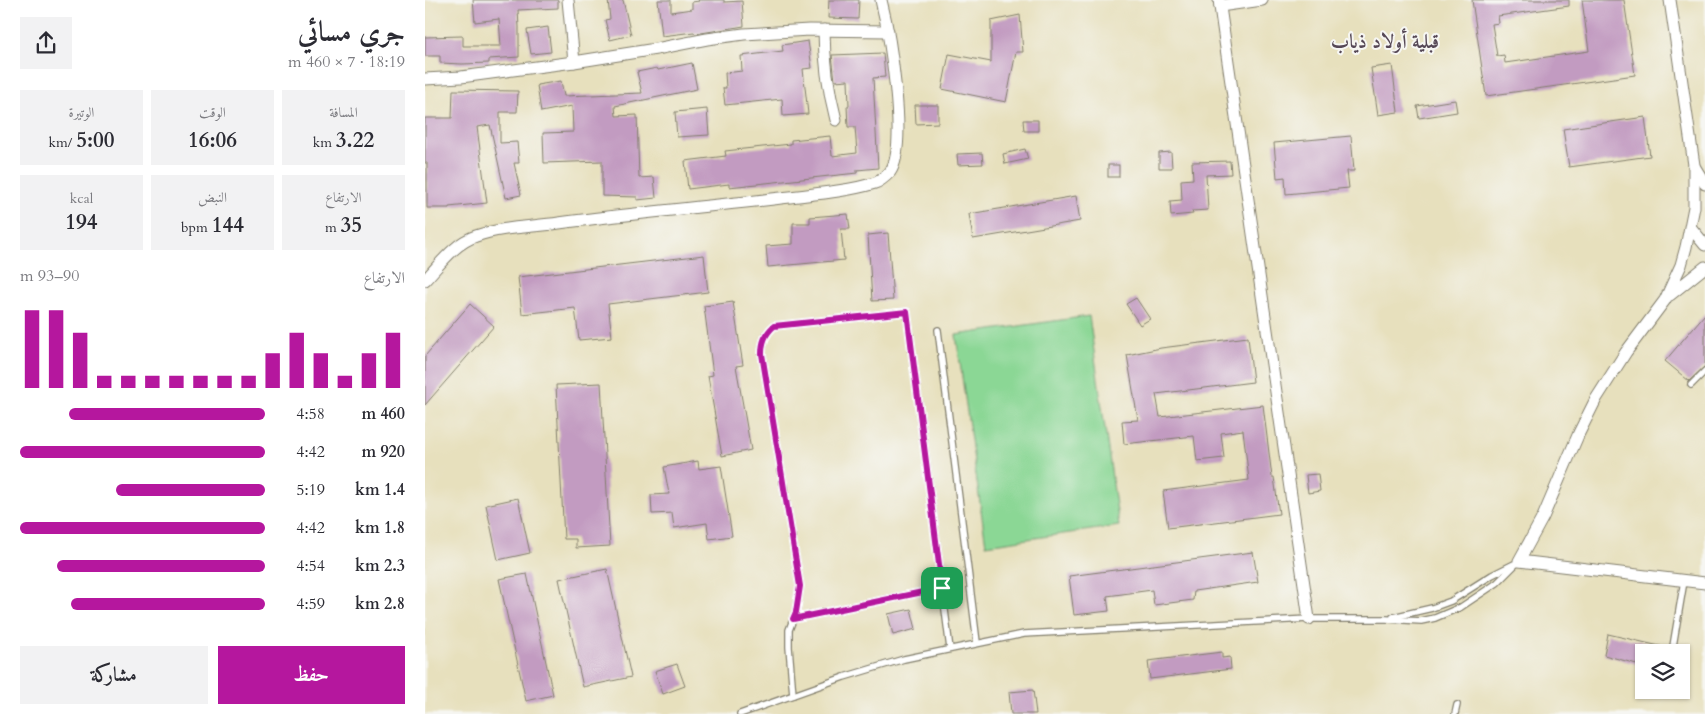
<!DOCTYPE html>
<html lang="ar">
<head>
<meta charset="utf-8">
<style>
	:root { --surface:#fff; --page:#f2f2f3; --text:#2b2b33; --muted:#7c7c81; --accent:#b5179e }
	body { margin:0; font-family:Cardo,Amiri,serif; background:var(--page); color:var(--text); direction:rtl; height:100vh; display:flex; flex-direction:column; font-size:19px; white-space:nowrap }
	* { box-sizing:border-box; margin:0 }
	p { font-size:16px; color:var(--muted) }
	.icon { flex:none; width:28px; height:28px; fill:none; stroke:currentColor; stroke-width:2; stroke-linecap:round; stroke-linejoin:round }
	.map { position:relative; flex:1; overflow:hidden; direction:ltr }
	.details { display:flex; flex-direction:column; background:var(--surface); width:425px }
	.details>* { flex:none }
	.tools { position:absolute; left:1210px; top:644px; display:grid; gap:10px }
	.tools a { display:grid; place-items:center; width:55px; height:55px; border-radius:0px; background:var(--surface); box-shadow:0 1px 4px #0004; font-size:25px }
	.pin { position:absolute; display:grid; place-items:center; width:42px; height:42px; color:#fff; margin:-21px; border-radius:10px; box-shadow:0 2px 8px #0006 }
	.round { display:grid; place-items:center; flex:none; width:52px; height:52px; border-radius:0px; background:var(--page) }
	.summary { display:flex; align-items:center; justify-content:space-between; height:85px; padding:0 20px }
	h1 { font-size:28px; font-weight:800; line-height:38px }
	.metrics { display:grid; grid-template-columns:repeat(3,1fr); gap:8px; height:85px; padding:5px 20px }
	.metrics div { display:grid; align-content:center; border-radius:0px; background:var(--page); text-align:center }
	.metrics b { font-size:21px; font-weight:800 }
	.metrics small { font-size:14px; font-weight:400 }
	.metrics p { font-size:14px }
	.chart { height:140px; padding:10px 20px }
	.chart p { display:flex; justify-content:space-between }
	.chart svg { width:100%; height:90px; margin-top:5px; stroke:var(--accent); stroke-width:6 }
	.button { display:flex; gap:10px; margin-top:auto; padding:10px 20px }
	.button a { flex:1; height:58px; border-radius:0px; background:var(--accent); color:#fff; font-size:20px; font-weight:800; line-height:58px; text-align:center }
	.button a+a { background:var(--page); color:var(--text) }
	ul { padding:0 20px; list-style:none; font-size:16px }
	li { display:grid; grid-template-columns:80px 60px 1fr; align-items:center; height:38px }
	li i { height:12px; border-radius:6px; background:var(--accent) }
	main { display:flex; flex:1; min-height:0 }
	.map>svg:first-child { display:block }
</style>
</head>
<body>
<main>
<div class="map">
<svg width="1280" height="714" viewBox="0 0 1280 714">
	<rect width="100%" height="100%" fill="#f6f6f2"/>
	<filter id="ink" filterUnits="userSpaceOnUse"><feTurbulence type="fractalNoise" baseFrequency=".02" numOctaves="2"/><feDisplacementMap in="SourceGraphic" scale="10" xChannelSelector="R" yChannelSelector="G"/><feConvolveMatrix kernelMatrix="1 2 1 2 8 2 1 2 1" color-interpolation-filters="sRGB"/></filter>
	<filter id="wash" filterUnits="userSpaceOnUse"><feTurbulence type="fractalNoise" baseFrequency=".0096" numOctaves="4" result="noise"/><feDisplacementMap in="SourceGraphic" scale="20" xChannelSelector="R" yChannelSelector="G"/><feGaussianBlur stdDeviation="1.12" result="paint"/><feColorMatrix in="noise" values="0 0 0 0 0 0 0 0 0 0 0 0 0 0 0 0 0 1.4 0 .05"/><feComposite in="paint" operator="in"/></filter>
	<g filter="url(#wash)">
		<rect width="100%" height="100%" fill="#e7e0bd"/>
		<!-- green -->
		<path fill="#8bd795" stroke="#547a58" d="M664,316L694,526L561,545L531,335Z"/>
		<g id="blocks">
			<!-- building -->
			<g fill="#c29bc1">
				<path d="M48,0H133V8L93,10L94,27V57L64,59V63L37,64L15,63V56H0V37L38,36V46H76L74,19L50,22Z"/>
				<path d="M183,0H198L206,35L185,40L180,20L185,19Z"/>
				<path d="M233,0H246V12L267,9V2L274,1L273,0H299V2L317,1L319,26L270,34L269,32L237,36Z"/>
				<path d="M404,0H434L433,19L403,18Z"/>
				<path d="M1047,0H1144V6L1073,16L1074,23L1067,24L1072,56L1079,55L1080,63L1164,51L1157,0H1199L1210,75L1061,96Z"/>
				<path d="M595,15L598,52H591L581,102L517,89L524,54L566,62V21Z"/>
				<path d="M123,27L126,52L106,54L102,30Z"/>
				<path d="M383,41L387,68L378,69L383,114L358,116L357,99L300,105L298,88H301L300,73L317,71L316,56L358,51L357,45Z"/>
				<path d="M458,53L460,77L448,78L453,168L432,170V173L304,187V184L263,189L260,161L301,156L300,151L366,144V140L405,136L407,156L432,153L430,127H423L422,106H424L423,80L410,81L407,55Z"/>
				<path d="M267,63L272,89L190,106L191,116L212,115L214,178L229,177L231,198L212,200V197L177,196V161L119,163L118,133L148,132L147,106L116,112L112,85L136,81L139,96L217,93L212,72L232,68L233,70Z"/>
				<path d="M967,65L973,112L953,115L946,68Z"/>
				<path d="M28,90L93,91L92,112H75V143L92,142L94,163H89L96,195L81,198L65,125L52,127L62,203L24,207V208H2V163H0V118H27Z"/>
				<path d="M1030,100L1032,112L994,118L992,106Z"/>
				<path d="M490,105H513V123L491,124Z"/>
				<path d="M282,109L284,135L252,137L250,112Z"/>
				<path d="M1220,117L1225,156L1144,167L1138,129Z"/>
				<path d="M598,120H613V131H599Z"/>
				<path d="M926,136L929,171H922L924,188L861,194L860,177L852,178L849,143Z"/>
				<path d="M600,149L603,159L580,164L578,154Z"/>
				<path d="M746,152L747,168H734V153Z"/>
				<path d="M557,153L558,164L533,165L532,154Z"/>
				<path d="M805,161L806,174L781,175L783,210L767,211L768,214L746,216L745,201L757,200L756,180L768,179L767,162Z"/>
				<rect x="683" y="165" width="11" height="12"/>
				<path d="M651,196L655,221L548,239L544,214Z"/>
				<path d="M423,214L425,229H416L419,260L343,267L341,246L368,244V223H385V217Z"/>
				<path d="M463,233L468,300L447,301L443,235Z"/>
				<path d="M279,255L283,292L183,304L187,337L154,340L150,308L97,314L93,277Z"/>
				<path d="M711,298L725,319L715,325L701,304Z"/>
				<path d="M308,302L318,365L311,366L326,450L297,456L283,376L288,375L279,306Z"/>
				<path d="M45,304L69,326L0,405V356Z"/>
				<path d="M1280,314V366L1264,381L1240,361Z"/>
				<path d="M823,337L828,382L731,394L735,417L838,405L847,477H849L854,514L743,528L738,491L824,480L818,430L796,433L799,458L772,461L769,436L699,444L697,421L713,420L702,355L736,348Z"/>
				<path d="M176,383L185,546L151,548V539H139L131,385Z"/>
				<path d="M273,461L274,469L296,466L307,536L284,539L282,523L249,528L247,513L227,514L226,495L244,494L239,467Z"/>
				<path d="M893,474L895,491L883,493L881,475Z"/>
				<path d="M93,498L105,553L73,560L61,505Z"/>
				<path d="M828,552L833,582L769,591L768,600L729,605L727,590L682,596L684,611L649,615L644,576Z"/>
				<path d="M182,569L206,677L158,687L134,579Z"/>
				<path d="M102,574L128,695L101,701L74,579Z"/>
				<path d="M486,609L491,629L468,635L463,614Z"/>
				<path d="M1183,634L1243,648L1242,652H1219V666L1179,655Z"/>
				<path d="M797,652V658L805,657L806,669L725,679L723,661Z"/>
				<path d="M252,664L260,686L238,694L230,671Z"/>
				<path d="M608,690L611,714H586L584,692Z"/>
			</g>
		</g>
	</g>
	<g filter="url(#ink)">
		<use href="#blocks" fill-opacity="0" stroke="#827e6c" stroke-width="1"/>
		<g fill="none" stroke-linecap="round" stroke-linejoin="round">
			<defs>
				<g id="lane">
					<path d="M513,330L552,642"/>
					<path d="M1266,385L1280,371"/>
					<path d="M968,617L1007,608L1026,601L1067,575L1089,564"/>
					<path d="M368,619L517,588"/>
					<path d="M1247,652L1259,581"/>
					<path d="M368,695L364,647V630L371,612L375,586L337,354C337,341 340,334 349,326L482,312L525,649"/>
					<path d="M315,714L419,677L479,659L599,634L884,619H961L996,621L1010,618L1036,607L1072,583L1094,561"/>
					<path d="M1030,714L1032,705"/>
				</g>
				<g id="street">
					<path d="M143,0L149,62"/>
					<path d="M794,0L884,619"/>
					<path d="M1245,0L1269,165V207L1261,247L1256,265L1240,300L1201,352L1171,399L1154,433L1118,517L1094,561L1280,583"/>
					<path d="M795,6L837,0"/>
					<path d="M399,30C399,62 403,89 411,120"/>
					<path d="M0,79L36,77L149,62L231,49L282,39L319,34L384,30L463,31"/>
					<path d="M1269,166L1280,184"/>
					<path d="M1266,228L1280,245"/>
					<path d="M0,280C15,264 30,243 51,236C77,227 107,227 134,223C208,213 282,207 356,198C387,194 420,192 450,183C454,182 461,176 465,172C484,146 464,32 456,0"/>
					<path d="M1245,295L1280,267"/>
				</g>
			</defs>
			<!-- lane casing -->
			<use href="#lane" stroke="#827e6c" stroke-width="8"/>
			<!-- street casing -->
			<use href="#street" stroke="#827e6c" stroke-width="13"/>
			<!-- lane -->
			<use href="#lane" stroke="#fff" stroke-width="5.5"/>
			<!-- street -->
			<use href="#street" stroke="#fff" stroke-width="11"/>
		</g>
	</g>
	<g fill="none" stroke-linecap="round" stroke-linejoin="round" filter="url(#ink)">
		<defs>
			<path id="route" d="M482,312L517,588L368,619L371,612L375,586L337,354C337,342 340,334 349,326Z"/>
		</defs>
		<!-- route casing -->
		<use href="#route" stroke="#fff" stroke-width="10"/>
		<!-- route -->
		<use href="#route" stroke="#b5179e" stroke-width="6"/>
	</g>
	<g text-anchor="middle" stroke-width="4" stroke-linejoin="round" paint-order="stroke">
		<!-- district labels -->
		<g font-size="20" font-weight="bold" fill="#564856" stroke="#f6f6f2">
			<text x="960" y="48">قبلية أولاد ذياب</text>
		</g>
	</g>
</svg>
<div class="tools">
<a><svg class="icon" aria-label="layers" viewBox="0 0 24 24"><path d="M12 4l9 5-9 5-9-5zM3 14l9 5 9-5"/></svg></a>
</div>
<div class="pin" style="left:517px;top:588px;background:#1e9e55"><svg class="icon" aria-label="arrive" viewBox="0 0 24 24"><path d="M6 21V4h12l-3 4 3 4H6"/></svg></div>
</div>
<section class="details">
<div class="summary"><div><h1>جري مسائي</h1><p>18:19 · 7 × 460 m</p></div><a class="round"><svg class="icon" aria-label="share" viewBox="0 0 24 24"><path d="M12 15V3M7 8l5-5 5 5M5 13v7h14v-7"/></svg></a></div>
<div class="metrics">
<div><p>المسافة</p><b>3.22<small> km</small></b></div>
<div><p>الوقت</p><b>16:06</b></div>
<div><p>الوتيرة</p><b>5:00<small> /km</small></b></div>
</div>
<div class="metrics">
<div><p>الارتفاع</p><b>35<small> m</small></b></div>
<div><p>النبض</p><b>144<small> bpm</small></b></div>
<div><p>kcal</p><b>194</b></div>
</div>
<div class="chart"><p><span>الارتفاع</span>90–93 m</p>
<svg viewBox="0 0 160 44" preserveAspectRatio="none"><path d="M5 44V6M15 44V6M25 44V17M35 44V38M45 44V38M55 44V38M65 44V38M75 44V38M85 44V38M95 44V38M105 44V27M115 44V17M125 44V27M135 44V38M145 44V27M155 44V17"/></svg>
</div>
<ul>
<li><b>460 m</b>4:58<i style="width:80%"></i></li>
<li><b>920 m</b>4:42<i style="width:100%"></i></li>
<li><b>1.4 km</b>5:19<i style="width:61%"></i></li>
<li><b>1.8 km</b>4:42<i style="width:100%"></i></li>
<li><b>2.3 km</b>4:54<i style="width:85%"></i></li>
<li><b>2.8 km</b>4:59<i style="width:79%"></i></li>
</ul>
<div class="button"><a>حفظ</a><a>مشاركة</a></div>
</section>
</main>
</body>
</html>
